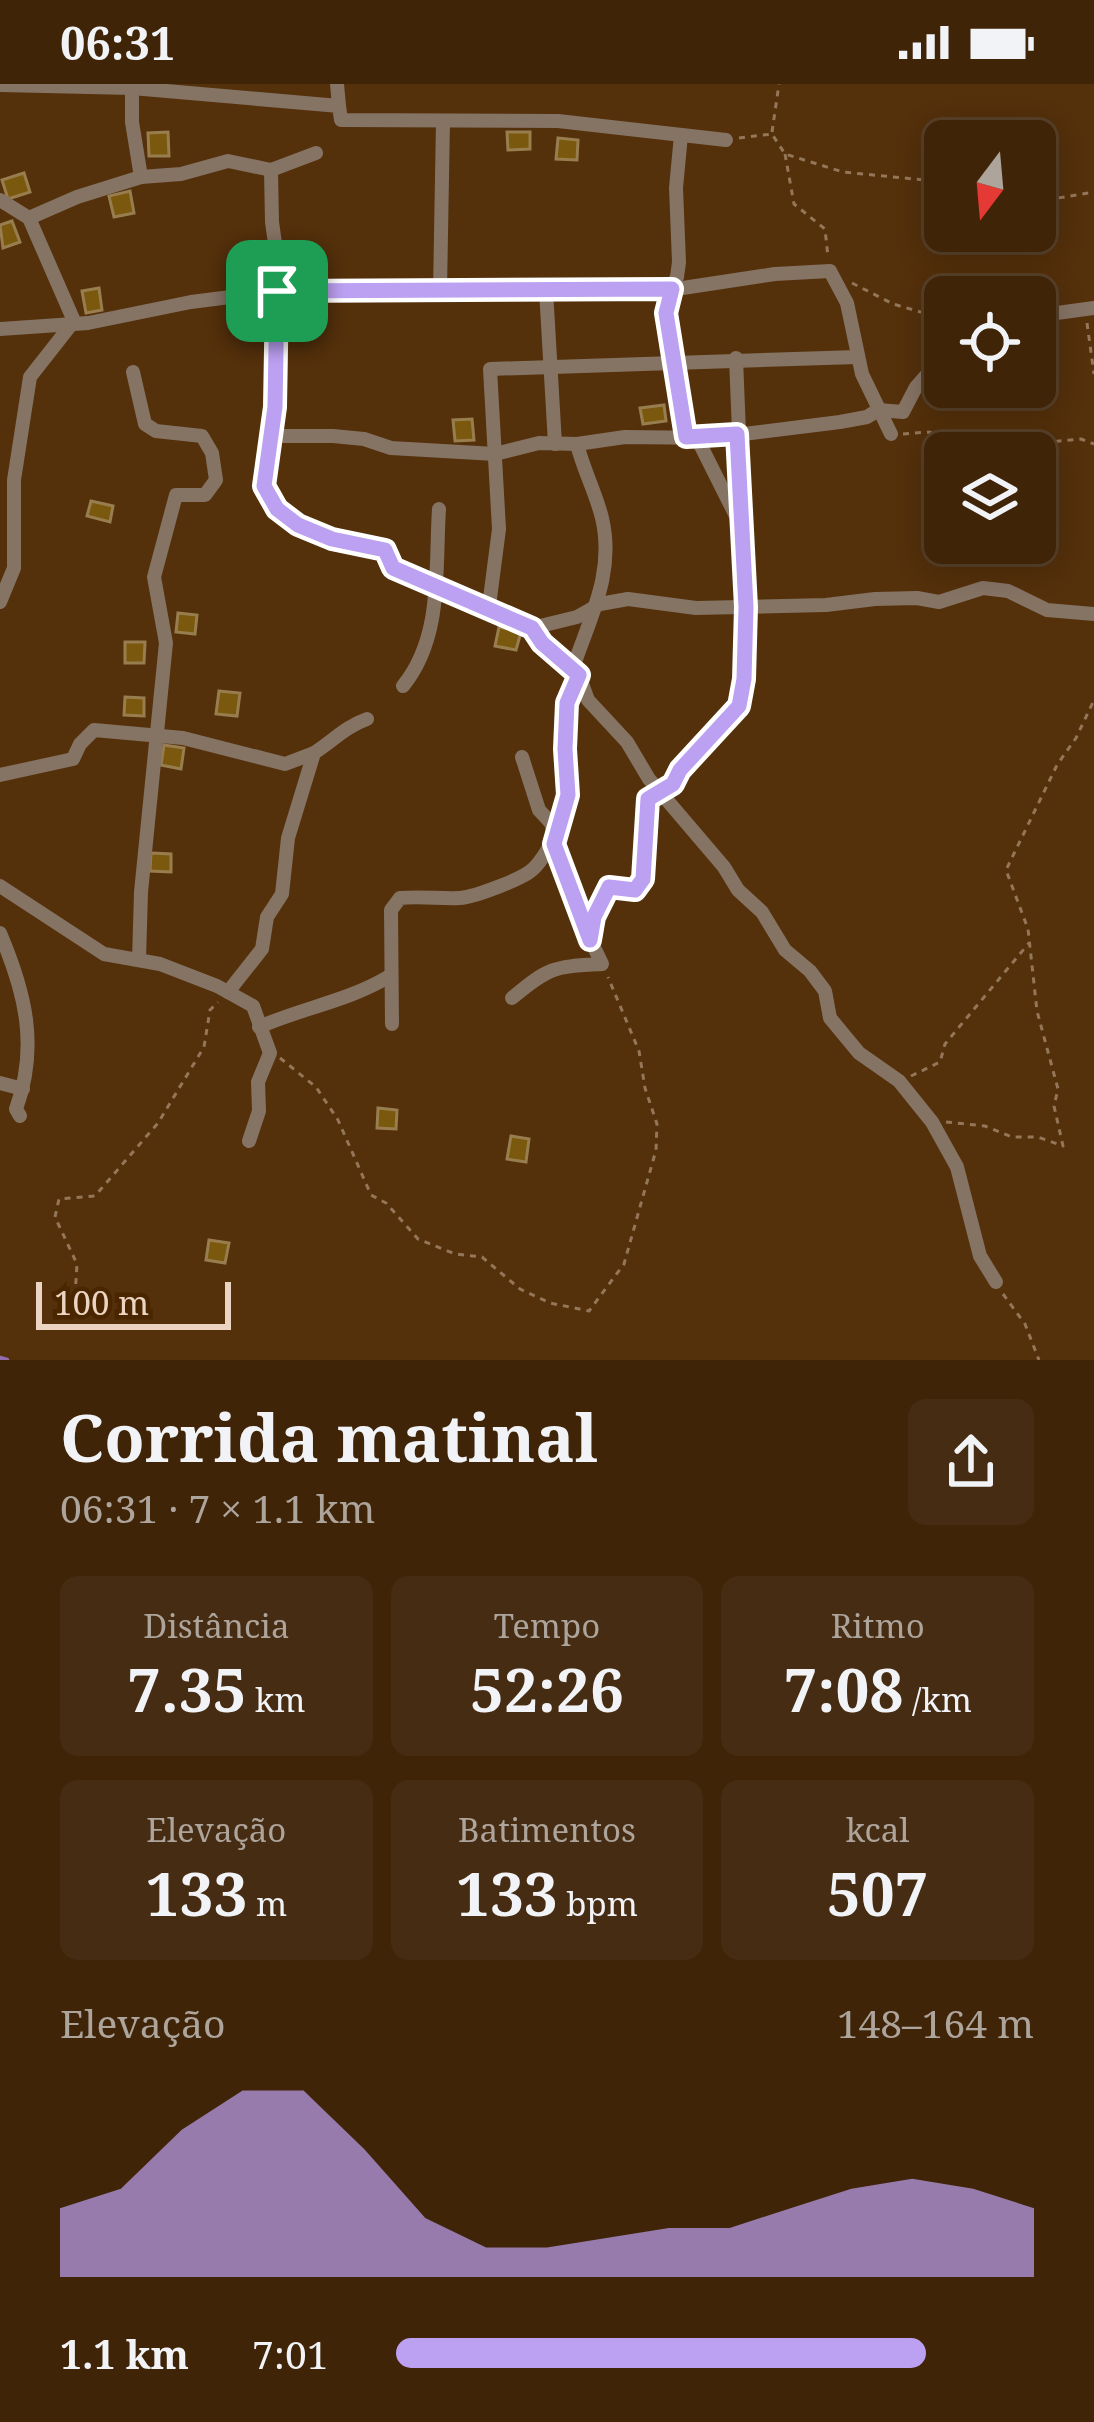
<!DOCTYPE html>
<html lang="pt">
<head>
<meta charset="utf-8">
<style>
	:root { --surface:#3f2408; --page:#462c12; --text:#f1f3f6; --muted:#ada49c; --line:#584129; --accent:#bca0f2 }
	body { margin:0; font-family:"Noto Serif",serif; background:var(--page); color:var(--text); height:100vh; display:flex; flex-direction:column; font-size:45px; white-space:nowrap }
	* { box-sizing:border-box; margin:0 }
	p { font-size:39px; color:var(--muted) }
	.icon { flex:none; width:66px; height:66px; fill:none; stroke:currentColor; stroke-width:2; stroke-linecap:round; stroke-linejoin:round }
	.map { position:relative; height:1276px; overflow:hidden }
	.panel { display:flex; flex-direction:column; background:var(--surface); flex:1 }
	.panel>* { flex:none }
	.needle { width:78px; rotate:196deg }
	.fabs { position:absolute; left:924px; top:36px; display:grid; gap:24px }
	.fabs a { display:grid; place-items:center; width:132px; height:132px; border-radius:18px; background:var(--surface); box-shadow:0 6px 30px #0003,0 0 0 3px var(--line); font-size:60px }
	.scale { position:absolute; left:36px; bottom:30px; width:195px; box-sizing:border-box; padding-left:12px; border:6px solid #ebd4c2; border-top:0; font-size:33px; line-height:42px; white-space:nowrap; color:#ebd4c2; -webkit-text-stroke:9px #492600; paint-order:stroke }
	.pin { position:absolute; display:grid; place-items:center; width:102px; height:102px; color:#fff; margin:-51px; border-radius:24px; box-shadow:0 6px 18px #0006 }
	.round { display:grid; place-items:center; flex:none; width:126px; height:126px; border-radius:18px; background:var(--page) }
	.summary { display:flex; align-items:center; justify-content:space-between; height:204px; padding:0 60px }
	h1 { font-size:66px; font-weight:700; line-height:90px }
	.stats { display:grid; grid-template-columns:repeat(3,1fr); gap:18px; height:204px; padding:12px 60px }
	.stats div { display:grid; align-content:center; border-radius:18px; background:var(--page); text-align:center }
	.stats b { font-size:60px; font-weight:700 }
	.stats small { font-size:33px; font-weight:400 }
	.stats p { font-size:33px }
	.chart { height:336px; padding:24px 60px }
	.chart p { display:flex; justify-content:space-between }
	.chart svg { width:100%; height:216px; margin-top:12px; fill:var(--accent); opacity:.7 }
	ul { padding:0 60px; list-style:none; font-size:39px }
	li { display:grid; grid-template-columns:192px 144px 1fr; align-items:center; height:90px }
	li i { height:30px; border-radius:15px; background:var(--accent) }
	.status { display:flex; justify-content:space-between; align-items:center; height:84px; padding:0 60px; background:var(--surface); direction:ltr }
	.status svg { height:33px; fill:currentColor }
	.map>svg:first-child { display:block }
</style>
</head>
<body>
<div class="status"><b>06:31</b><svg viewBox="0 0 49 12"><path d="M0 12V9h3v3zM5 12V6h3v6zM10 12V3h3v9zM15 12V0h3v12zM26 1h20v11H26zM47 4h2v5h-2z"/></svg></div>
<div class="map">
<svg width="1094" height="1276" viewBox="0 0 1094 1276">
	<rect width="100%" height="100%" fill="#54300b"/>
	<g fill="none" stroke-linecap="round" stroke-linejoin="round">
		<!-- stream -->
		<path stroke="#936cae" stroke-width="4.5" d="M0,1274L7,1276"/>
	</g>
	<!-- building -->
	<g fill="#7a580d" stroke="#987d4f" stroke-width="3">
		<path d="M168,48L169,72H149L148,49Z"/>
		<path d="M507,48H530V65L508,66Z"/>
		<path d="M558,54L578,56L577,76L556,75Z"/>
		<path d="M24,89L30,108L8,115L2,96Z"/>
		<path d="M130,107L134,129L114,133L109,112Z"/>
		<path d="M12,137L20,158L3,164L0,141Z"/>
		<path d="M99,204L102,226L86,229L82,207Z"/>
		<path d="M664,321L666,337L643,340L640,324Z"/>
		<path d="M472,335L474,356L455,357L453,336Z"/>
		<path d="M91,417L113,422L110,438L87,432Z"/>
		<path d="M178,529L197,531L195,550L176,548Z"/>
		<path d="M499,543L521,548L516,566L495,562Z"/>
		<path d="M125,558H145L144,579H125Z"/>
		<path d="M219,607L240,609L237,632L216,630Z"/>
		<path d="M125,613L144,614V632L124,631Z"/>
		<path d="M164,661L184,664L181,685L161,681Z"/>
		<path d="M151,769L171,770V788L150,787Z"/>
		<path d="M378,1024L397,1026L396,1045L377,1044Z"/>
		<path d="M511,1052L529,1055L526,1078L507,1075Z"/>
		<path d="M209,1156L229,1159L225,1179L206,1176Z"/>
	</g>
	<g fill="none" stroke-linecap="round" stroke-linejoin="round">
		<!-- path -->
		<g stroke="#947659" stroke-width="3" stroke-dasharray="6 6" stroke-linecap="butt">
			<path d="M772,48L779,0"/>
			<path d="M739,54L772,50L785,70L843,88L945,98"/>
			<path d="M785,70L794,120L825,145L828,173"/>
			<path d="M1035,110L1058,114L1094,108"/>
			<path d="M852,199L893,220L945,235"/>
			<path d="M1087,239L1094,290"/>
			<path d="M903,350L929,348L974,365L1081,355L1094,360"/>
			<path d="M280,974L316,1003L338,1036L371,1111L386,1119L418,1155L455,1170L482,1173L520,1205L550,1219L589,1227L624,1180L656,1066L657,1040L645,1004L639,967L608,893"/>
			<path d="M911,992L940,978L945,960L1029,859"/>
			<path d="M946,1038L985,1042L1012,1053H1038L1063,1062L1054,1022L1058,1005L1037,927L1028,845L1006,786L1057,681L1076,654L1094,616"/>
			<path d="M1003,1210L1025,1240L1039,1276"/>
			<path d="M75,1212L77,1180L55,1133L59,1115L95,1112L158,1039L204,963L210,926L218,918"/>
		</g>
		<!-- minor -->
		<g stroke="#857364" stroke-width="14">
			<path d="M132,0V38L141,93"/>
			<path d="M337,0L339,22"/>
			<path d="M0,1L132,4L339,22L341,36L558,37L726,56"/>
			<path d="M681,51L676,104L679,178L677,193L668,209L666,229L686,353L700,360L739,438"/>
			<path d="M271,86L272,138L280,195L276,324L264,402L277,425L298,441L332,455L385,466L393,484L532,544L542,559L570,580L579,591L588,616L627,658L649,695L724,783L738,806L762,828L785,866L810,887L825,907L830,934L859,969L899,997L932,1038L957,1083L980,1172L996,1198"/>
			<path d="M0,116L29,134L74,237"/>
			<path d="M29,134L77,113L141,93L181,90L228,77L271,86L316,69"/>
			<path d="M546,206L555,360"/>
			<path d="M440,207L443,37"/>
			<path d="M1035,232L1094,224"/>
			<path d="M0,245L88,239L191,218L277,207H663L775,190L830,187L847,219L862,290L891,350"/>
			<path d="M133,288L145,340L156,347L202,352L212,369L216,396L205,411H176L154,493L166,559L141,808L139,876"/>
			<path d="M272,352H333L364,355L391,364L495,370L539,359L577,360L625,353L712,354L840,338L867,333L878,326L903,328L916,303L945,270"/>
			<path d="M0,518L14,484V396L30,293L74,237"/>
			<path d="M489,522L499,445L490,285L857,273"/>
			<path d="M532,544L577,533L600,520L628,515L696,524L826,521L875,515L917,514L939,518L983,504L1008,507L1047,526L1094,530"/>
			<path d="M573,584C590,533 615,489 602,434C596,409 583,385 577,360"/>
			<path d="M403,602C443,553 435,485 439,425"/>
			<path d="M0,691L73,675L80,660L94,646L183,654L285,680L314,669"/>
			<path d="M0,802L104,870L160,880L217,902L253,922L270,969L258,998L259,1027L249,1057"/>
			<path d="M0,849C25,908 39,962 16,1025L20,1032"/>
			<path d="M590,856L594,834L609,803L635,806L643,795L648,715L673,700L681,686L739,623L744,595L746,523L736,274"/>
			<path d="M228,908L262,865L267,833L282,810L288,754L314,669C334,656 345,643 367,635"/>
			<path d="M512,914C550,882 554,883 602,880C589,852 555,786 555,757C555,734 570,716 569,693C567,656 562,626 579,591"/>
			<path d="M392,940L391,826L400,814C421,812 440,815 460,814C474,813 523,795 533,785C541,778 550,762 555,753L551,739L539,726L522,673"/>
			<path d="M259,943C302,924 348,917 388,893"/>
			<path d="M0,999L23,1005"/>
		</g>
	</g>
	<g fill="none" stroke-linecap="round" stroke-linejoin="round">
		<defs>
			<path id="route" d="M672,205L666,229L686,353L737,350L746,523L744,595L739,622L680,686L673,700L648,715L643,795L635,806L609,803L594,833L590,856L554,760L568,711L565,665L567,619L579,591L542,559L532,544L393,484L385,466L332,455L298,441L277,425L264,402L275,323L277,207Z"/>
		</defs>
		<!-- route casing -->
		<use href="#route" stroke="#fff" stroke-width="24"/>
		<!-- route -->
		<use href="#route" stroke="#bca0f2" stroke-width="15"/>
	</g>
</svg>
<div class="fabs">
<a><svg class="needle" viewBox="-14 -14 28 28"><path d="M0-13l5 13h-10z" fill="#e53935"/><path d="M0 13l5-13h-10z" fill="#ada49c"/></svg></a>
<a><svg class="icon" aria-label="locate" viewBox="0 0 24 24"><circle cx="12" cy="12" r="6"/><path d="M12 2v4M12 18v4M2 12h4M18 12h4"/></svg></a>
<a><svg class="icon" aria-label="layers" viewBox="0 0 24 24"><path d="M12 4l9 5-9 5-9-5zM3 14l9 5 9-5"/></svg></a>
</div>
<div class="scale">100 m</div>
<div class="pin" style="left:277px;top:207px;background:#1e9e55"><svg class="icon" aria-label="arrive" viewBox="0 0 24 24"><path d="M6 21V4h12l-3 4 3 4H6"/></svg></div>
</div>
<section class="panel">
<div class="summary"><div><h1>Corrida matinal</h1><p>06:31 · 7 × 1.1 km</p></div><a class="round"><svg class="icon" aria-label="share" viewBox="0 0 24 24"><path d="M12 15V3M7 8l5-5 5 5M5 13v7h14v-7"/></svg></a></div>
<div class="stats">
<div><p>Distância</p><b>7.35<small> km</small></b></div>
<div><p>Tempo</p><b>52:26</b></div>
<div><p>Ritmo</p><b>7:08<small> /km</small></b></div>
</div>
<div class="stats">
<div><p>Elevação</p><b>133<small> m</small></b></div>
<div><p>Batimentos</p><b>133<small> bpm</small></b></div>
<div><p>kcal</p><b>507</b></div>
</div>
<div class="chart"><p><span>Elevação</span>148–164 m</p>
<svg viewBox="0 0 160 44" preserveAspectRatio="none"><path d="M0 44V30L10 26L20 14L30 6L40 6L50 18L60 32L70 38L80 38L90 36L100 34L110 34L120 30L130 26L140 24L150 26L160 30V44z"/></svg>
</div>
<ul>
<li><b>1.1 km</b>7:01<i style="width:83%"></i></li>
</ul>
</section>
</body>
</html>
